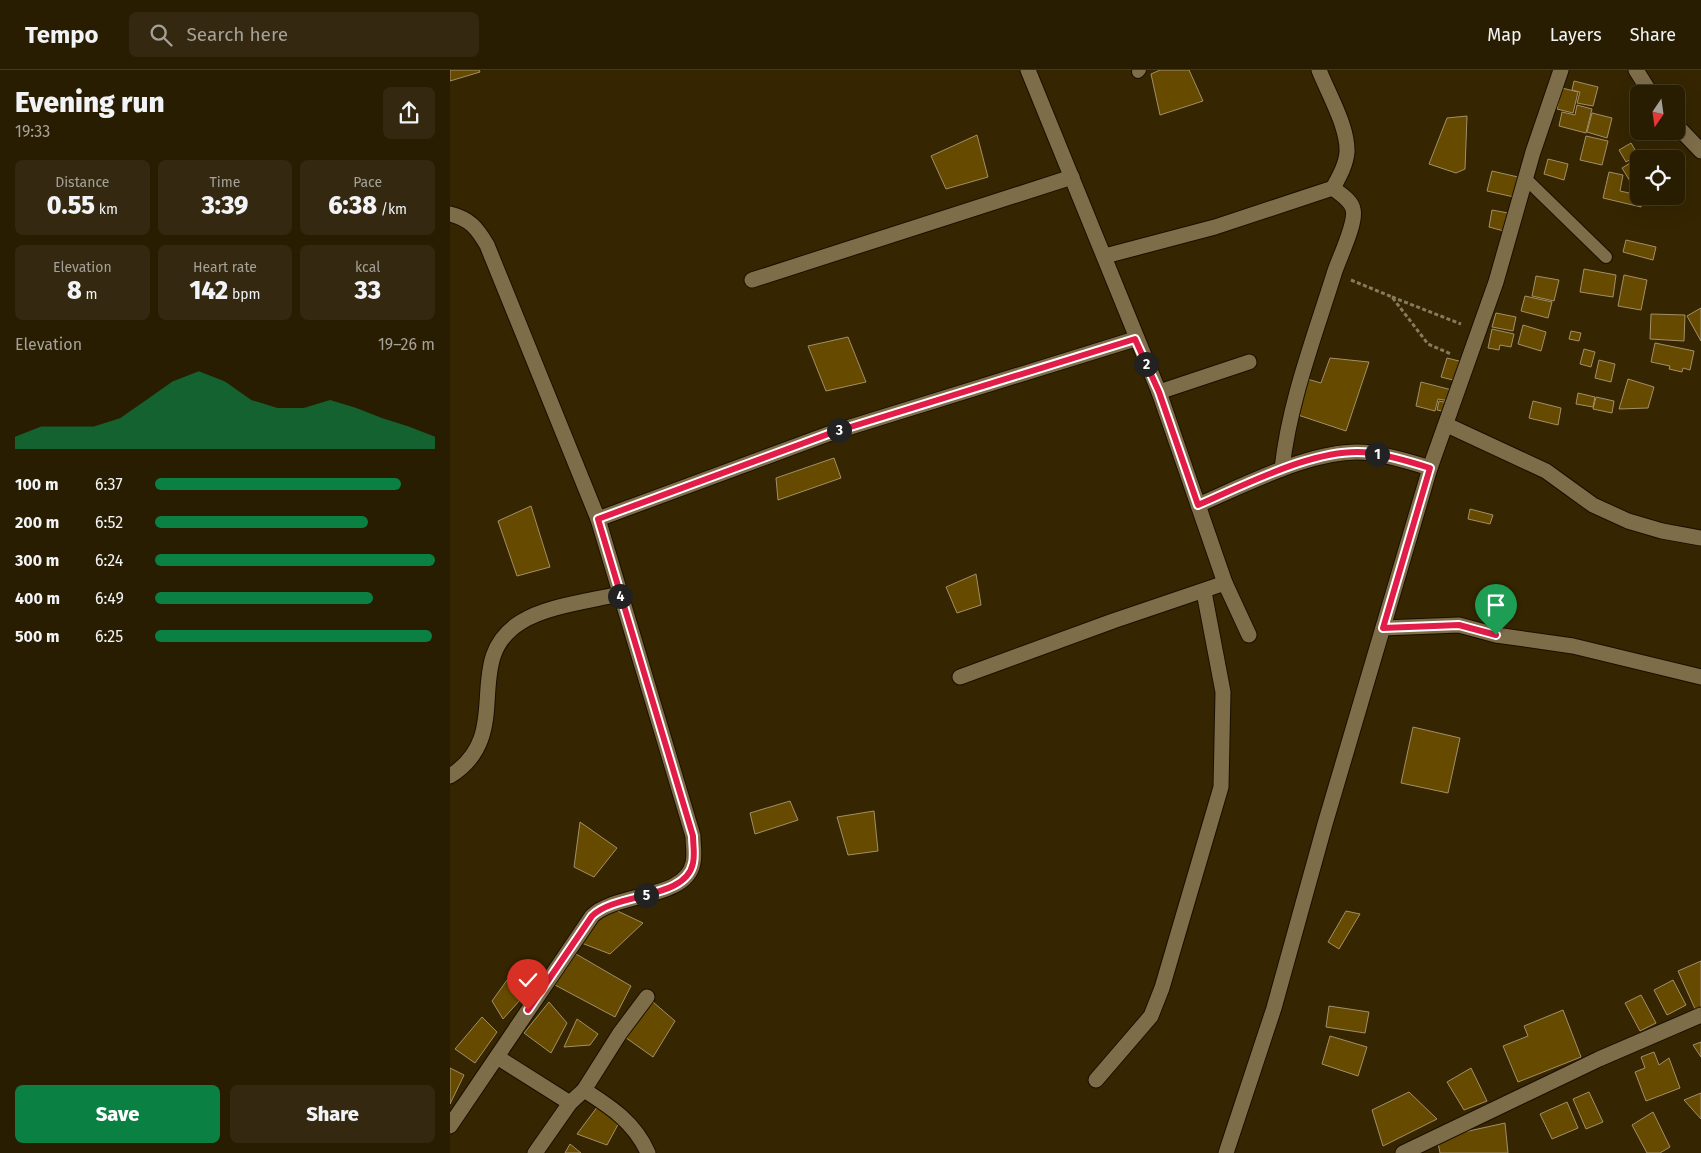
<!DOCTYPE html>
<html lang="en">
<head>
<meta charset="utf-8">
<style>
	:root { --surface:#281c01; --page:#342910; --text:#f1f3f6; --muted:#a5a199; --line:#443a23; --accent:#0b8043 }
	body { margin:0; font-family:"Fira Sans",sans-serif; background:var(--page); color:var(--text); height:100vh; display:flex; flex-direction:column; font-size:19px; white-space:nowrap }
	* { box-sizing:border-box; margin:0 }
	p { font-size:16px; color:var(--muted) }
	.icon { flex:none; width:28px; height:28px; fill:none; stroke:currentColor; stroke-width:2; stroke-linecap:round; stroke-linejoin:round }
	.map { position:relative; flex:1; overflow:hidden }
	.details { display:flex; flex-direction:column; background:var(--surface); width:450px }
	.details>* { flex:none }
	.needle { width:32px; rotate:193deg }
	.buttons { position:absolute; left:1180px; top:15px; display:grid; gap:10px }
	.buttons a { display:grid; place-items:center; width:55px; height:55px; border-radius:8px; background:var(--surface); box-shadow:0 5px 20px #0002,0 0 0 1px var(--line); font-size:25px }
	.pin { position:absolute; display:grid; place-items:center; width:42px; height:42px; color:#fff; margin:-51px -21px; border-radius:50% 50% 50% 0; rotate:-45deg; box-shadow:0 0 5px #0007 }
	.pin .icon { rotate:45deg }
	.km { position:absolute; width:25px; height:25px; margin:-12px; border-radius:50%; background:#222; color:#fff; font-size:14px; line-height:25px; text-align:center }
	.round { display:grid; place-items:center; flex:none; width:52px; height:52px; border-radius:8px; background:var(--page) }
	.headline { display:flex; align-items:center; justify-content:space-between; height:85px; padding:0 15px }
	h1 { font-size:28px; font-weight:800; line-height:38px }
	.metrics { display:grid; grid-template-columns:repeat(3,1fr); gap:8px; height:85px; padding:5px 15px }
	.metrics div { display:grid; align-content:center; border-radius:8px; background:var(--page); text-align:center }
	.metrics b { font-size:25px; font-weight:800 }
	.metrics small { font-size:14px; font-weight:400 }
	.metrics p { font-size:14px }
	.chart { height:140px; padding:10px 15px }
	.chart p { display:flex; justify-content:space-between }
	.chart svg { width:100%; height:90px; margin-top:5px; fill:var(--accent); opacity:.7 }
	.action { display:flex; gap:10px; margin-top:auto; padding:10px 15px }
	.action a { flex:1; height:58px; border-radius:8px; background:var(--accent); color:#fff; font-size:20px; font-weight:800; line-height:58px; text-align:center }
	.action a+a { background:var(--page); color:var(--text) }
	ul { padding:0 15px; list-style:none; font-size:16px }
	li { display:grid; grid-template-columns:80px 60px 1fr; align-items:center; height:38px }
	li i { height:12px; border-radius:6px; background:var(--accent) }
	header { display:flex; align-items:center; gap:30px; box-sizing:border-box; height:70px; padding:0 25px; background:var(--surface); border-bottom:1px solid var(--line) }
	header strong { font-size:24px }
	nav { display:flex; gap:28px; margin-inline-start:auto; font-size:18px }
	.search { width:350px; height:45px; background:var(--page); display:flex; align-items:center; gap:12px; box-sizing:border-box; padding:0 18px; border-radius:8px; color:var(--muted); font-size:19px }
	main { display:flex; flex:1; min-height:0 }
	.map>svg:first-child { display:block }
</style>
</head>
<body>
<header>
<strong>Tempo</strong>
<div class="search"><svg class="icon" aria-label="search" viewBox="0 0 24 24"><circle cx="10" cy="10" r="6"/><path d="M15 15l6 6"/></svg>Search here</div>
<nav><a>Map</a><a>Layers</a><a>Share</a></nav>
</header>
<main>
<section class="details">
<div class="headline"><div><h1>Evening run</h1><p>19:33</p></div><a class="round"><svg class="icon" aria-label="share" viewBox="0 0 24 24"><path d="M12 15V3M7 8l5-5 5 5M5 13v7h14v-7"/></svg></a></div>
<div class="metrics">
<div><p>Distance</p><b>0.55<small> km</small></b></div>
<div><p>Time</p><b>3:39</b></div>
<div><p>Pace</p><b>6:38<small> /km</small></b></div>
</div>
<div class="metrics">
<div><p>Elevation</p><b>8<small> m</small></b></div>
<div><p>Heart rate</p><b>142<small> bpm</small></b></div>
<div><p>kcal</p><b>33</b></div>
</div>
<div class="chart"><p><span>Elevation</span>19–26 m</p>
<svg viewBox="0 0 160 44" preserveAspectRatio="none"><path d="M0 44V38L10 33L20 33L30 33L40 29L50 20L60 11L70 6L80 11L90 20L100 24L110 24L120 20L130 24L140 29L150 33L160 38V44z"/></svg>
</div>
<ul>
<li><b>100 m</b>6:37<i style="width:88%"></i></li>
<li><b>200 m</b>6:52<i style="width:76%"></i></li>
<li><b>300 m</b>6:24<i style="width:100%"></i></li>
<li><b>400 m</b>6:49<i style="width:78%"></i></li>
<li><b>500 m</b>6:25<i style="width:99%"></i></li>
</ul>
<div class="action"><a>Save</a><a>Share</a></div>
</section>
<div class="map">
<svg width="1251" height="1083" viewBox="0 0 1251 1083">
	<rect width="100%" height="100%" fill="#352601"/>
	<!-- building -->
	<g fill="#654a00" stroke="#a28f6a">
		<path d="M0,0H29L30,2L0,11Z"/>
		<path d="M710,0H739L753,31L710,45L701,4Z"/>
		<path d="M1124,11L1148,17L1143,36L1127,33L1130,22L1122,20Z"/>
		<path d="M1112,18L1128,22L1123,43L1107,39Z"/>
		<path d="M1127,35L1142,39L1136,63L1109,56L1112,42L1125,45Z"/>
		<path d="M1142,43L1162,48L1157,68L1137,62Z"/>
		<path d="M1017,46L1015,99L1006,103L979,94L997,48Z"/>
		<path d="M527,65L538,107L496,119L481,86Z"/>
		<path d="M1136,66L1158,71L1152,95L1130,90Z"/>
		<path d="M1181,73L1188,85L1176,92L1169,80Z"/>
		<path d="M1222,80L1229,85L1226,89H1216Z"/>
		<path d="M1188,88L1189,113L1183,116L1172,98Z"/>
		<path d="M1098,89L1118,94L1114,110L1094,104Z"/>
		<path d="M1042,101L1068,107L1064,127L1037,121Z"/>
		<path d="M1159,102L1173,105L1170,121L1193,126L1191,137L1153,128Z"/>
		<path d="M1042,140L1058,143L1054,161L1039,157Z"/>
		<path d="M1176,170L1206,177L1203,190L1173,182Z"/>
		<path d="M1134,199L1166,205L1163,227L1130,222Z"/>
		<path d="M1174,205L1197,210L1191,240L1168,236Z"/>
		<path d="M1086,206L1109,210L1104,231L1082,226Z"/>
		<path d="M1075,226L1102,232L1098,248L1071,241Z"/>
		<path d="M1251,238V271L1237,246Z"/>
		<path d="M1046,243L1066,247L1063,261L1042,257Z"/>
		<path d="M1201,244L1235,245L1234,271L1200,269Z"/>
		<path d="M1073,255L1096,262L1091,281L1068,274Z"/>
		<path d="M1042,259L1064,264L1061,277L1050,275L1049,280L1038,278Z"/>
		<path d="M1121,261L1131,263L1129,271L1119,269Z"/>
		<path d="M398,267L416,312L376,321L358,276Z"/>
		<path d="M1205,273L1244,281L1240,300L1233,298L1232,302L1219,299L1220,296L1201,292Z"/>
		<path d="M1134,279L1145,282L1141,297L1130,294Z"/>
		<path d="M880,288L919,292L896,361L845,344L857,309L871,313Z"/>
		<path d="M997,288L1013,292L1007,311L991,307Z"/>
		<path d="M1149,290L1165,294L1161,312L1145,308Z"/>
		<path d="M1178,309L1204,317L1198,338L1169,339Z"/>
		<path d="M971,312L1002,320L1000,331L988,329L985,341L966,336Z"/>
		<path d="M1128,323L1145,327L1143,337L1126,334Z"/>
		<path d="M1146,327L1164,331L1162,343L1143,339Z"/>
		<path d="M989,331L999,333L997,342L987,340Z"/>
		<path d="M1083,331L1111,338L1108,355L1079,348Z"/>
		<path d="M384,388L391,408L328,430L326,408Z"/>
		<path d="M81,436L100,497L67,506L48,451Z"/>
		<path d="M1020,439L1043,445L1040,454L1018,449Z"/>
		<path d="M526,504L531,535L507,543L496,517Z"/>
		<path d="M963,657L1010,668L998,723L951,713Z"/>
		<path d="M340,731L348,750L305,764L300,743Z"/>
		<path d="M424,741L428,781L398,785L387,747Z"/>
		<path d="M130,752L167,778L144,807L124,797Z"/>
		<path d="M159,837L193,853L160,884L129,872Z"/>
		<path d="M896,841L910,844L889,879L878,872Z"/>
		<path d="M126,884L181,916L165,947L105,915Z"/>
		<path d="M1251,891V939L1246,941L1228,901Z"/>
		<path d="M60,906L79,920L53,949L42,931Z"/>
		<path d="M1223,910L1236,935L1217,945L1204,920Z"/>
		<path d="M1191,925L1206,953L1190,961L1175,933Z"/>
		<path d="M99,932L117,953L101,983L74,963Z"/>
		<path d="M203,932L225,951L203,987L172,965Z"/>
		<path d="M879,936L919,942L915,963L876,957Z"/>
		<path d="M1113,940L1131,987L1068,1012L1053,976L1078,966L1074,956Z"/>
		<path d="M32,947L47,962L25,993L5,979Z"/>
		<path d="M127,949L148,964L140,975L114,977Z"/>
		<path d="M880,966L917,977L908,1006L872,994Z"/>
		<path d="M1251,972V987L1243,975Z"/>
		<path d="M1204,982L1209,995L1219,988L1230,1018L1196,1031L1185,1002L1195,998L1191,987Z"/>
		<path d="M0,998L14,1005L0,1034Z"/>
		<path d="M1021,998L1037,1031L1014,1040L997,1012Z"/>
		<path d="M959,1022L987,1049L933,1076L922,1040Z"/>
		<path d="M1139,1022L1153,1052L1136,1059L1123,1029Z"/>
		<path d="M1251,1023V1049L1234,1030Z"/>
		<path d="M1117,1032L1128,1058L1102,1069L1090,1044Z"/>
		<path d="M148,1036L172,1047L157,1075L127,1064Z"/>
		<path d="M1203,1042L1220,1077L1210,1083H1197L1182,1055Z"/>
		<path d="M1055,1053L1058,1083H990L987,1068Z"/>
		<path d="M120,1074L131,1083H115Z"/>
	</g>
	<g fill="none" stroke-linecap="round" stroke-linejoin="round">
		<defs>
			<g id="lane">
				<path d="M688,2L690,0"/>
				<path d="M1077,110L1156,187"/>
			</g>
			<g id="street">
				<path d="M578,0L709,322L775,513L799,565"/>
				<path d="M1186,0L1201,24"/>
				<path d="M1226,55L1251,81"/>
				<path d="M0,144C20,149 27,158 37,175L148,449L243,766C243,774 245,785 243,793C236,830 166,822 142,846L0,1056"/>
				<path d="M655,186L765,157L883,118C889,107 896,95 897,82C898,57 878,23 869,0"/>
				<path d="M302,210L622,107"/>
				<path d="M709,322L799,292"/>
				<path d="M997,355L1096,401L1143,435L1178,451L1212,461L1251,468"/>
				<path d="M832,399C839,333 864,268 884,204C888,190 907,153 903,139C901,130 890,124 883,118"/>
				<path d="M748,435C795,415 870,375 921,383C941,386 961,392 980,398"/>
				<path d="M148,449L381,363L685,269"/>
				<path d="M933,558L1009,555L1046,565L1123,576L1251,607"/>
				<path d="M510,607L663,551L775,513"/>
				<path d="M0,706C67,664 9,590 71,552C96,536 140,531 169,524"/>
				<path d="M47,987L120,1033"/>
				<path d="M646,1010L701,946L712,918L771,717L773,622L754,522"/>
				<path d="M134,1020L170,963L197,927"/>
				<path d="M85,1083L120,1033L134,1020C161,1037 185,1053 198,1083"/>
				<path d="M776,1083L824,938L875,754L980,398L1046,212L1083,82L1111,0"/>
				<path d="M953,1083L1149,989L1251,945"/>
			</g>
		</defs>
		<!-- lane casing -->
		<use href="#lane" stroke="#1a0f00" stroke-width="14"/>
		<!-- street casing -->
		<use href="#street" stroke="#1a0f00" stroke-width="17"/>
		<!-- path -->
		<g stroke="#877b5e" stroke-width="3" stroke-dasharray="4 2.5" stroke-linecap="butt">
			<path d="M901,210L942,227L978,274L1001,284"/>
			<path d="M942,227L1011,254"/>
		</g>
		<!-- lane -->
		<use href="#lane" stroke="#7e6d49" stroke-width="12"/>
		<!-- street -->
		<use href="#street" stroke="#7e6d49" stroke-width="15"/>
	</g>
	<g fill="none" stroke-linecap="round" stroke-linejoin="round">
		<defs>
			<path id="route" d="M78,940L142,846C166,822 236,830 243,793C245,785 243,774 243,766L148,449L381,363L685,269L709,322L748,435C795,415 870,375 921,383C941,386 961,392 980,398L933,558L1009,555L1046,565"/>
		</defs>
		<!-- route casing -->
		<use href="#route" stroke="#fff" stroke-width="10"/>
		<!-- route -->
		<use href="#route" stroke="#e11d48" stroke-width="6"/>
	</g>
</svg>
<div class="buttons">
<a><svg class="needle" viewBox="-14 -14 28 28"><path d="M0-13l5 13h-10z" fill="#e53935"/><path d="M0 13l5-13h-10z" fill="#a5a199"/></svg></a>
<a><svg class="icon" aria-label="locate" viewBox="0 0 24 24"><circle cx="12" cy="12" r="6"/><path d="M12 2v4M12 18v4M2 12h4M18 12h4"/></svg></a>
</div>
<div class="pin" style="left:1046px;top:565px;background:#1e9e55"><svg class="icon" aria-label="arrive" viewBox="0 0 24 24"><path d="M6 21V4h12l-3 4 3 4H6"/></svg></div>
<div class="pin" style="left:78px;top:940px;background:#d93025"><svg class="icon" aria-label="check" viewBox="0 0 24 24"><path d="M5 12l5 5 9-10"/></svg></div>
<b class="km" style="left:927px;top:384px">1</b>
<b class="km" style="left:696px;top:294px">2</b>
<b class="km" style="left:389px;top:360px">3</b>
<b class="km" style="left:170px;top:526px">4</b>
<b class="km" style="left:196px;top:825px">5</b>
</div>
</main>
</body>
</html>
